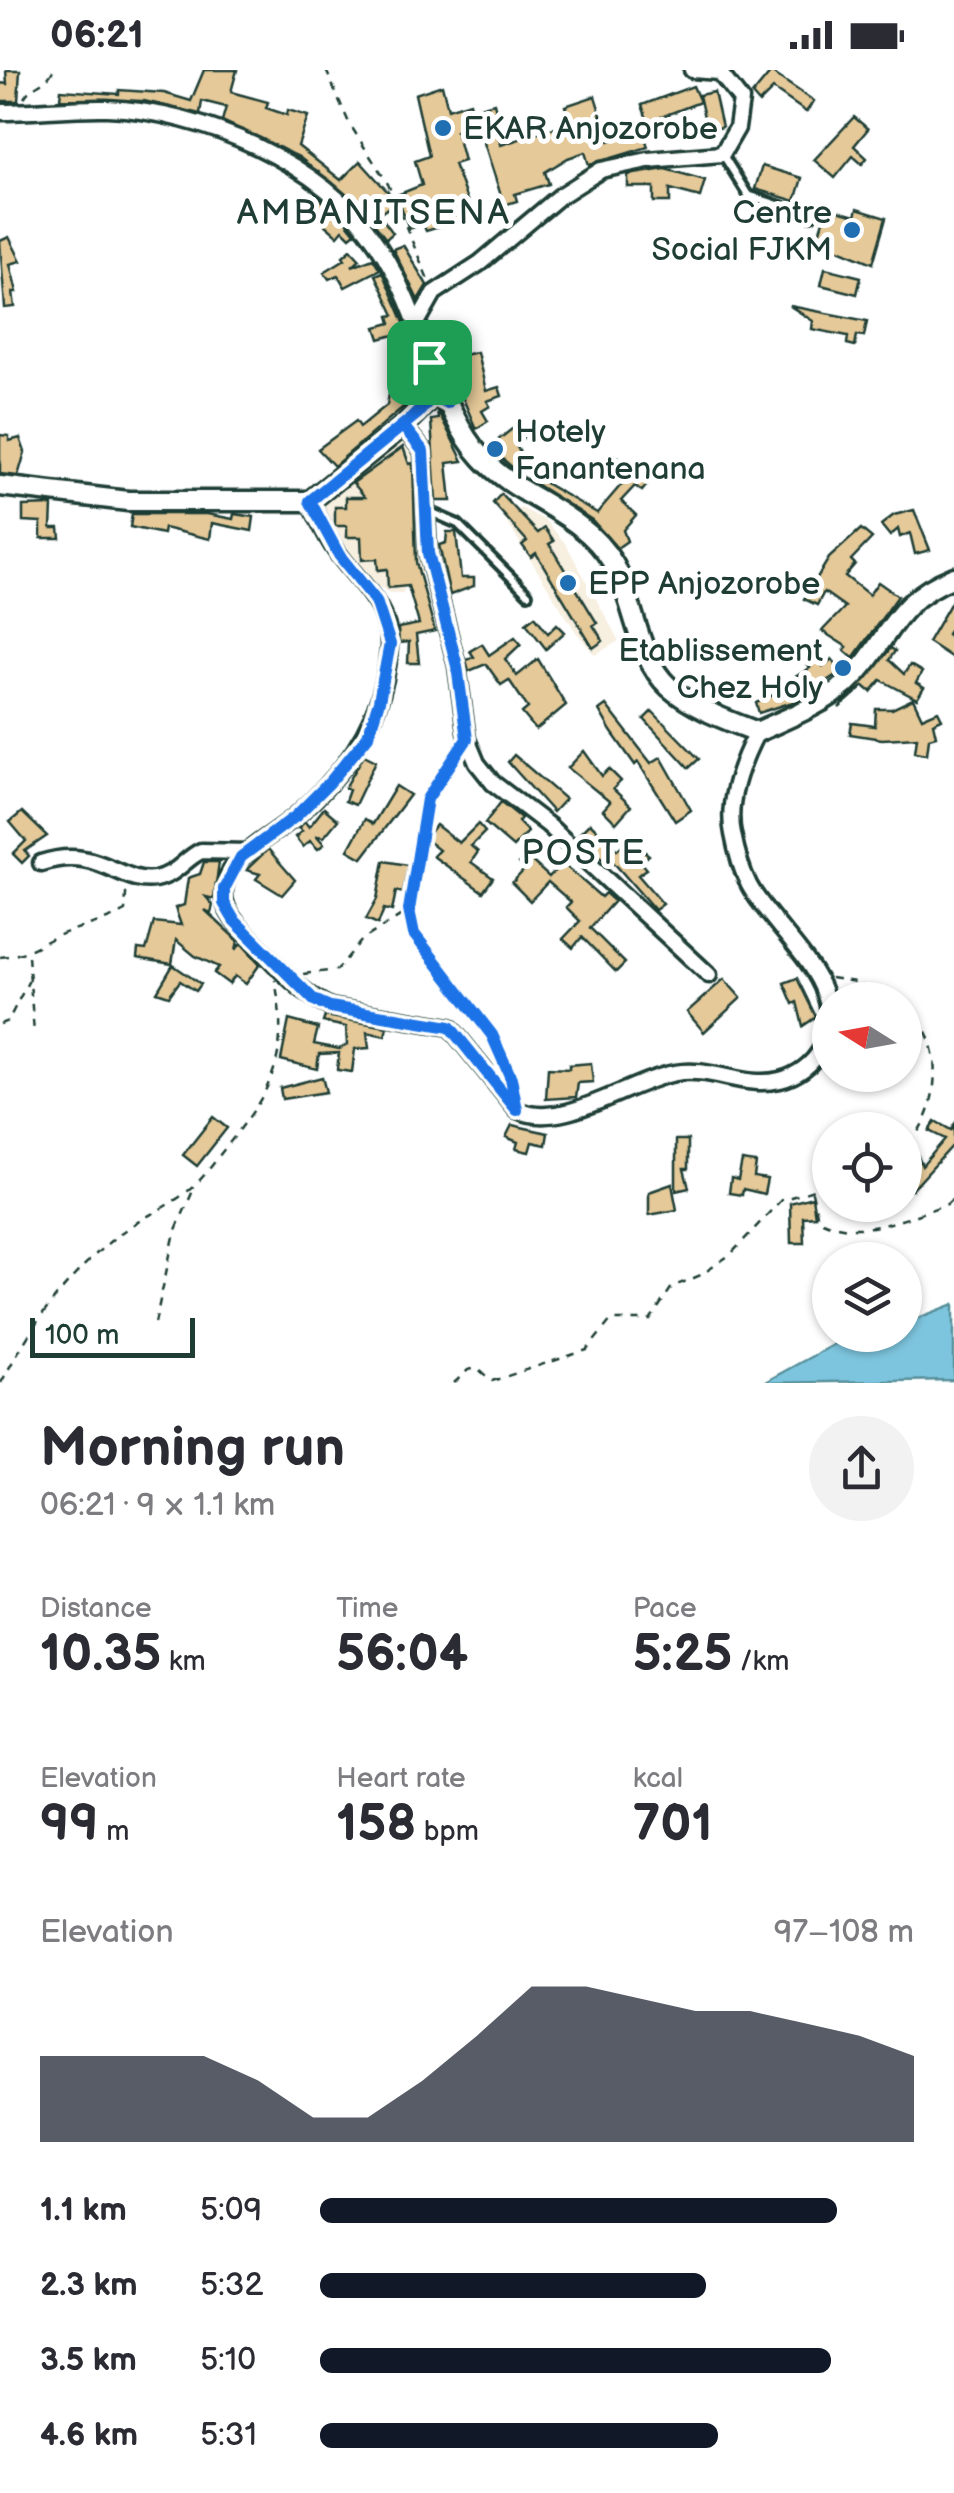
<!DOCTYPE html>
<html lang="en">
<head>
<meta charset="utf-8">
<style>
	:root { --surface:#fff; --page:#f2f2f3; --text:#2b2b33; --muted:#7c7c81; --accent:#111827 }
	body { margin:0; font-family:"Balsamiq Sans",sans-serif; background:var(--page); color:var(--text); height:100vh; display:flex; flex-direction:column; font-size:38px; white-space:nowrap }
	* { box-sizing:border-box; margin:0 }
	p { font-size:32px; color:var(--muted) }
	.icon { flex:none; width:55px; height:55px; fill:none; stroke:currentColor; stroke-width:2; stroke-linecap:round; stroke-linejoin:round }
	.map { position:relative; height:1313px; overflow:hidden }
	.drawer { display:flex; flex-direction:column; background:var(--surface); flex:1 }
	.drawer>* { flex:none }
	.needle { width:65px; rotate:281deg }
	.fabs { position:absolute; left:812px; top:912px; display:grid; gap:20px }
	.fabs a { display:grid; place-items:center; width:110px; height:110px; border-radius:50%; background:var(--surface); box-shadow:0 2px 8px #0004; font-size:50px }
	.scale { position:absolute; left:30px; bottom:25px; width:165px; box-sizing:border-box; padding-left:10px; border:5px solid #1f3d34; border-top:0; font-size:28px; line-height:35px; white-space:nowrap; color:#1f3d34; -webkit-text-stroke:8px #fff; paint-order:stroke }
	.pin { position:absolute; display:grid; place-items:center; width:85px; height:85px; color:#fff; margin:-42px; border-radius:20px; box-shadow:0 5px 15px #0006 }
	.round { display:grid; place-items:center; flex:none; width:105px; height:105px; border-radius:52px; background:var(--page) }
	.headline { display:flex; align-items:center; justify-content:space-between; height:170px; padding:0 40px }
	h1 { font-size:55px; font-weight:800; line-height:75px }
	.metrics { display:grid; grid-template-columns:repeat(3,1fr); gap:15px; height:170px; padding:10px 40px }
	.metrics div { display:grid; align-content:center }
	.metrics b { font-size:50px; font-weight:800 }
	.metrics small { font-size:28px; font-weight:400 }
	.metrics p { font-size:28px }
	.chart { height:280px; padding:20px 40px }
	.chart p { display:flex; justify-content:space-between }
	.chart svg { width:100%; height:180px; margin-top:10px; fill:var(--accent); opacity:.7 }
	ul { padding:0 40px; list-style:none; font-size:32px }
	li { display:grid; grid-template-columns:160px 120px 1fr; align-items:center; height:75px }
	li i { height:25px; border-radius:12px; background:var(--accent) }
	.status { display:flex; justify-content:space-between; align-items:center; height:70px; padding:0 50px; background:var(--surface); direction:ltr }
	.status svg { height:28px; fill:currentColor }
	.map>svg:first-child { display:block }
</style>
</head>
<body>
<div class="status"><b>06:21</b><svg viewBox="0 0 49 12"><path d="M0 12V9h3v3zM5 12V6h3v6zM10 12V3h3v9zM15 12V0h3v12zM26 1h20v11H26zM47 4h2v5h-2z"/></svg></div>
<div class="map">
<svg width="954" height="1313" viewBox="0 0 954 1313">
	<rect width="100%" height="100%" fill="#fff"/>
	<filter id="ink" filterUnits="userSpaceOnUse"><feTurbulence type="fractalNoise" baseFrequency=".01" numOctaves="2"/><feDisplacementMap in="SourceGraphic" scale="20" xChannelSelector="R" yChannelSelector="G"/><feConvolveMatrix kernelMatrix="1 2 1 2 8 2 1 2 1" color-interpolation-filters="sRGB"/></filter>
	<g filter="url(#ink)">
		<!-- built -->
		<g fill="#f7efe0">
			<path d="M394,367L421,381L427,501L407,506L403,523H389L368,509L336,472L318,428Z"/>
			<path d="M521,438L546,451L566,474L619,571L595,585L576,562L505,449Z"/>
		</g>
		<!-- water -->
		<path fill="#7dc5de" stroke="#578f9a" stroke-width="2.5" d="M954,1234V1310L763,1313L847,1267L905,1265V1253Z"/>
		<!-- building -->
		<g fill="#e5c999" stroke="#1f3d34" stroke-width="2.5">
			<path d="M6,0H20L18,31H0V13L7,14Z"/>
			<path d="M204,0H237L231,22L268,32L266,38L287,45L288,40L308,46L298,76L341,110L360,91L397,132L379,144L393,163L386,169L361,137L299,87L222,51L226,37L202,31L200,44L144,31L60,29L61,20L119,24V20L164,23L191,31Z"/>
			<path d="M771,2L814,31L806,42L773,19L759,33L752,25Z"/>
			<path d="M442,15L448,39L470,32L472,39L494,33L496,41L491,43L501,75L570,53L565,36L595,26L609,71L643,60L648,77L589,95L585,82L568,88L545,102L549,114L515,124L517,131L504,135L478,54L456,61L464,91L454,94L473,147L426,161L423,154L409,159L397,125L422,115L415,91L429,86L415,24Z"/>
			<path d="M693,16L700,32L648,52L642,35Z"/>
			<path d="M714,22L722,57L707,61L699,25Z"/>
			<path d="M854,47L868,59L854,76L867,88L862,94L853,86L835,108L814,90Z"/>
			<path d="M762,96L802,108L795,131L755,119Z"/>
			<path d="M665,99L705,110L700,127L670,119V132H654V117H628V105Z"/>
			<path d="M315,124L346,152L355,163L350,167L343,160L338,166L304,137Z"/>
			<path d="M827,138L855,146L857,139L886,148L873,193L817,170Z"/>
			<path d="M9,167L21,191L10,194L17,222H13L15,237L5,238L0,171Z"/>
			<path d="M403,175L427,215L418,230L393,179Z"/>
			<path d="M351,179L360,189L352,196L373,188L380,199L345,217L338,205L329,209L324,202L345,189L343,186Z"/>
			<path d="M825,198L861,207L857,224L821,215Z"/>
			<path d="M382,202L403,250L413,282L403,283L402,272L397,273L394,265L380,269L376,257L391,253L389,246L394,245L375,205Z"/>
			<path d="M790,236L867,251L864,266L857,265L855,276L847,274L848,266L812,259L813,251Z"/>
			<path d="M450,272L454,287L477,282L486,321L499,317L502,326L487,331L490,336L482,341L488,351L476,359L446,289L435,276Z"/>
			<path d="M407,284L417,289L415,327L334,396L318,379L356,351L360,357L387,335L390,319L399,321Z"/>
			<path d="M437,339L463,391L447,393L451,431H436L431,350L438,349Z"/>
			<path d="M516,356L526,365L516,375L522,387L513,398L489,377Z"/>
			<path d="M0,365L9,366V371L20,368L25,382L18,406L0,404Z"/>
			<path d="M403,377L409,394L413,393L416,492L435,561L416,565L419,593H408L409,572L399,573L398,558L419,554L408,516L388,518L387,499L378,500L377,489L362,490L361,467H347V456H335V437H346V427H365L353,413Z"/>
			<path d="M616,386L652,409L642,421L635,416L621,431L636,445L623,460L627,471L617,478L592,450L528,409L531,405L597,443L627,408L609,396Z"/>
			<path d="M501,424L538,463L545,458L554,471L549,474L597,553L593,555L603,571L593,578L536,483L531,487L522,475L527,471L493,433Z"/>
			<path d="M52,435L51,458H59L60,468H41V452L23,451V436Z"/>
			<path d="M914,440L930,480L915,484L910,463L900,467L898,459L890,466L881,455L894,445Z"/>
			<path d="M132,444H207L233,449L234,444L254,447L252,461L212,453L210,469L164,458L163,464L130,457Z"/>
			<path d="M861,459L872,468L851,490L855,494L845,506L869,525L878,512L898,526L853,588L844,580L847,577L822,561L845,537L824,522L817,535L804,529L829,488Z"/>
			<path d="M447,462H456L461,508H474V516L450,525L439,475L446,473Z"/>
			<path d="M954,527V553L947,564L954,570V589L928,572Z"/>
			<path d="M535,546L548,563L557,554L565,562L546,579L526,553Z"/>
			<path d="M515,567L521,574L505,589L517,606L538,589L566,635L536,660L522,643L528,638L509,610L501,615L486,594L469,601L468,597L466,590L474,587L470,581L482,574L489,585Z"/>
			<path d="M891,578L895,581L889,590L904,604L910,595L922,602L916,613L924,618L917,629L881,610L871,622L864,616L839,638Z"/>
			<path d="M814,585L823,596L832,589L842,601L796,631L759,643L756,633L793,616L790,610L810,598L806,593Z"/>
			<path d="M913,629L922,648L938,641L942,649L933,653L936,666L929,668L927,684L915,682L917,667L882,669L850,664L852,653L875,656L876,639H892Z"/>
			<path d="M606,635L651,693L661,687L691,740L675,751L638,692L635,695L611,661L599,640Z"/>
			<path d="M652,641L699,689L689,698L644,649Z"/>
			<path d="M584,681L602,706L609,699L621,711L613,719L631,736L616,753L603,740L610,732L568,698Z"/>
			<path d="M364,685L376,691L355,735L345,731L349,720L345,718Z"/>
			<path d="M514,685L565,729L553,742L508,692Z"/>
			<path d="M396,716L410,725L362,788L348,780L365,749L373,754Z"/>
			<path d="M501,732L521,748L518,752L528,762L513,777L485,753Z"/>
			<path d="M324,738L338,750L324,767L317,766L324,774L318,779L310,771L303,777L295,767L302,761L298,758L305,752L309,757Z"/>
			<path d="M22,742L47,766L25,781L29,786L22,793L13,784L26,771L10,752Z"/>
			<path d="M590,753L617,780L629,769L649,785L641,792L647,799L638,805L663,834L655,840L607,785L603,790L578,765Z"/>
			<path d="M478,754L485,762L471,776L478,782L471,792L493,808L483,822L433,786L439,780L425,769L436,755L459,773Z"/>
			<path d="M268,779L295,810L282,825L256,809L260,804L246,800Z"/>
			<path d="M526,786L549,807L562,793L601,827L605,823L614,831L590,858L625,893L616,902L582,867L573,878L563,869L580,851L566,837L571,832L548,812L530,831L512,813L525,799L519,793Z"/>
			<path d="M384,791L408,795L403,823L396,821L392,841L384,839L378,854L366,849L377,829Z"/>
			<path d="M204,792H219L214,829L206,827L213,835L211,843L205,840L238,871L236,880L241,873L260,894L246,914L235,906L229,914L214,903L219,897L195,886L176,870L172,894L137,888L138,879L146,880L154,852L181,855L175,838L184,835L188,808L200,804Z"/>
			<path d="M173,895L201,914L196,921L180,911L169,926L157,922Z"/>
			<path d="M797,908L816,947L803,956L797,932L793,934L784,913Z"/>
			<path d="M724,909L741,928L704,962L687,942Z"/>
			<path d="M325,946L387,957L385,966L367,962L369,978L355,979L352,1002L337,1000L339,983L319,984L317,999L281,990L289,950L318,958L314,974L339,979L347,975L346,957L323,952Z"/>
			<path d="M591,993L593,1012L578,1013L576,1027L546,1029L548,998L569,999V995Z"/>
			<path d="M322,1007L326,1022L282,1029L280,1018Z"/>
			<path d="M213,1047L227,1058L197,1096L183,1085Z"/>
			<path d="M935,1051L951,1060L954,1055V1074L912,1120H905V1089L917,1084L922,1096L945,1069L929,1061Z"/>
			<path d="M512,1055L548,1063L546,1075L532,1072L529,1082L516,1079L518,1072L506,1067Z"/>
			<path d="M676,1070H688V1099H684L689,1118L676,1121Z"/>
			<path d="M742,1091L756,1093L754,1107L767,1109L764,1124L743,1119L742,1125L729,1123L731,1108L738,1110Z"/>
			<path d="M672,1114L677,1140L649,1145V1122Z"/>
			<path d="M812,1127L815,1146L803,1147L804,1173H791L790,1133Z"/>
		</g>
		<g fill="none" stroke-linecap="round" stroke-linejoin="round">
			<defs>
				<g id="lane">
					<path d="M723,85L748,125L811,146"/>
					<path d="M426,440L458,454L528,524"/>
				</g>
				<g id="street">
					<path d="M0,42C35,42 71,37 107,38C201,41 324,93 377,174C401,210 416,251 429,292"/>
					<path d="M417,253L434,223L480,193L560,126L601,100L648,90L722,84L737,58L741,30L719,2L692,0"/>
					<path d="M403,356L423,381L428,483L457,596L467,669L477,693L493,713L548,755L709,905"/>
					<path d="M310,431C319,450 326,468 339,485C359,512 391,539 389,577C386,647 347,702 296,746C272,767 227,785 224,821C222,844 246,863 260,878C280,900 303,924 330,937L450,957L517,1040C564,1061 626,1012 675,1003C711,996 744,1019 780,1010C797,1006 813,994 821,979C855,917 775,864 749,815C742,801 736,780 733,764C726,731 742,691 757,662"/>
					<path d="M41,793C98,774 120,815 155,809C178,804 183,790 201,781L249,782"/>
				</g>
				<g id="secondary">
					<path d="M429,292L434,294C445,327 458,362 482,388C520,430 580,439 613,493C635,530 636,587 669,617C694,639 727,650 757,662C787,648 821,636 846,614C891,572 889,533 954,507"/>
					<path d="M0,416L128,431H310L403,356L433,326"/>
				</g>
			</defs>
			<!-- lane casing -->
			<use href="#lane" stroke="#1f3d34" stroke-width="14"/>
			<!-- street casing -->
			<use href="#street" stroke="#1f3d34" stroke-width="21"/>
			<!-- secondary casing -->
			<use href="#secondary" stroke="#1f3d34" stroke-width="25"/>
			<!-- path -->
			<g stroke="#1f3d34" stroke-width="2.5" stroke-dasharray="8 8" stroke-linecap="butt">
				<path d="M326,0L349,53L388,114L430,214"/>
				<path d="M24,28C31,14 47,15 53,0"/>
				<path d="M459,679L427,729L409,841L414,865L492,965L512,1013"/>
				<path d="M28,886L34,963"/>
				<path d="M0,887C23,885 31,879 51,869C75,857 101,854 125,841L126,824L132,820"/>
				<path d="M303,904L337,900L362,870L408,841"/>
				<path d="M831,908L855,912L889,930"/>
				<path d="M905,938C948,964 941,1048 905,1076"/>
				<path d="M0,954L8,951L29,910"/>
				<path d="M812,1122L818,1149C860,1171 905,1148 947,1134L954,1127"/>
				<path d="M155,1253L175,1162L195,1116"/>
				<path d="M1,1313C32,1255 62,1212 113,1169C138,1148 173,1136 196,1114C209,1101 219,1085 230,1072C275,1016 289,983 275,910"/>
				<path d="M454,1313L468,1300L477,1298L492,1311L587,1280L611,1250H650L672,1217L701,1205L731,1184L781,1130L830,1115"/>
			</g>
			<!-- lane -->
			<use href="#lane" stroke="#fff" stroke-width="6"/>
			<!-- street -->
			<use href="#street" stroke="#fff" stroke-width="14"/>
			<!-- secondary -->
			<use href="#secondary" stroke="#fff" stroke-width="18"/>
		</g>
	</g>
	<g fill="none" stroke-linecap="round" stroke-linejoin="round" filter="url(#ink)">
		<defs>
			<path id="route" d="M429,292L433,326L418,343L310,431L339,485L376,531L390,574L379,631L368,666L330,712L296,746L241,787L224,819V833L234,850L314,930L330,937L450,957L517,1040L511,1008L492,965L414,864L409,840L427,729L467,669L457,596L428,483L423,381L403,356L433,326L447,333L434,294L429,292"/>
		</defs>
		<!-- route casing -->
		<use href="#route" stroke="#fff" stroke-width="20"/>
		<!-- route -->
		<use href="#route" stroke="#1a73e8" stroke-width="12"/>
	</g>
	<!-- markers -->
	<g fill="#1f6fb2" stroke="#fff" stroke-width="4">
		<circle cx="443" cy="58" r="10"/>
		<circle cx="852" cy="160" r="10"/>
		<circle cx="495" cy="379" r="10"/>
		<circle cx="568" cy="513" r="10"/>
		<circle cx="843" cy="598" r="10"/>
	</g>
	<g text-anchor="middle" stroke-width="10" stroke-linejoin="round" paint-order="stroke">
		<!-- poi labels -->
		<g font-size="32" fill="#1f3d34" stroke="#fff" text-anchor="start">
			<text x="463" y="69">EKAR Anjozorobe</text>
			<text x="832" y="153" text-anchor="end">Centre<tspan x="832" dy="37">Social FJKM</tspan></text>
			<text x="515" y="372">Hotely<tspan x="515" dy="37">Fanantenana</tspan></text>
			<text x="588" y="524">EPP Anjozorobe</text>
			<text x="823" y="591" text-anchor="end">Etablissement<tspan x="823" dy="37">Chez Holy</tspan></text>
		</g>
		<!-- neighbourhood labels -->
		<g font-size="35" letter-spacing="2.5" fill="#1f3d34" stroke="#fff">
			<text x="374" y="154">AMBANITSENA</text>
			<text x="584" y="794">POSTE</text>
		</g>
	</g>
</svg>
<div class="fabs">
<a><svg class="needle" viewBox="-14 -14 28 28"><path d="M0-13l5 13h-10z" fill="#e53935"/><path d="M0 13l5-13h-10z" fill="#7c7c81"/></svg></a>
<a><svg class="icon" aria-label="locate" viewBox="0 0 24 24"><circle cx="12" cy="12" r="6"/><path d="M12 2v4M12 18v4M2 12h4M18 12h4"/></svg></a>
<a><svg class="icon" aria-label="layers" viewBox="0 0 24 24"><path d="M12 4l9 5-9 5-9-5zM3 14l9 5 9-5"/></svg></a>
</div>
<div class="scale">100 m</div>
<div class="pin" style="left:429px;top:292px;background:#1e9e55"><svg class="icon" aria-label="arrive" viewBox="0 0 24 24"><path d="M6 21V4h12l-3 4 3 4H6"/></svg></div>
</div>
<section class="drawer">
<div class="headline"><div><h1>Morning run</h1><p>06:21 · 9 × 1.1 km</p></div><a class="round"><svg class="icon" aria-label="share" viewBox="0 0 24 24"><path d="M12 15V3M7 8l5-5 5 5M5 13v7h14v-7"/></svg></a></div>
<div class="metrics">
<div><p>Distance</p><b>10.35<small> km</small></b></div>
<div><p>Time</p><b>56:04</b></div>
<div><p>Pace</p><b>5:25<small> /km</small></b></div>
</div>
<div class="metrics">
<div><p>Elevation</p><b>99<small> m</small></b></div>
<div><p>Heart rate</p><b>158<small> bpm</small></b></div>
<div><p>kcal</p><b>701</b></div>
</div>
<div class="chart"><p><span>Elevation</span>97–108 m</p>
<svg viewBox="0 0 160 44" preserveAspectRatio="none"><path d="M0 44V23L10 23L20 23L30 23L40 29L50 38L60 38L70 29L80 18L90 6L100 6L110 9L120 12L130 12L140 15L150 18L160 23V44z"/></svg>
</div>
<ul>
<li><b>1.1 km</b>5:09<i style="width:87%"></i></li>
<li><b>2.3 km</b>5:32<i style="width:65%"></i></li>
<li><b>3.5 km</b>5:10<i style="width:86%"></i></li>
<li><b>4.6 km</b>5:31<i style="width:67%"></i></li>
</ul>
</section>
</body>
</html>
